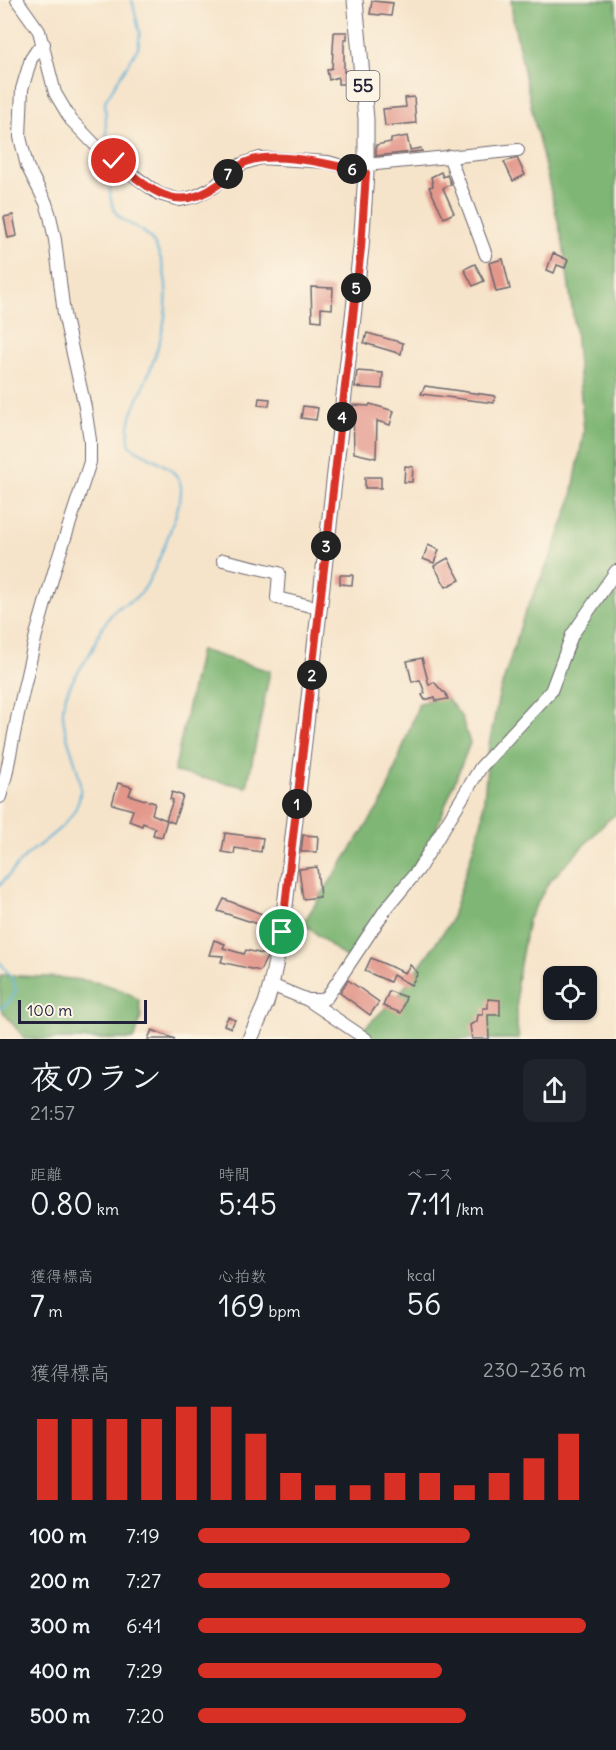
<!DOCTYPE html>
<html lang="ja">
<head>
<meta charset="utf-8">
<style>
	:root { --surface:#171b24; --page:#20242c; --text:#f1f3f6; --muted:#9ea1a6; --accent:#d93025 }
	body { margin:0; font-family:Delius,"Klee One",sans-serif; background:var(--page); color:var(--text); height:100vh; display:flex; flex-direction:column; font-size:22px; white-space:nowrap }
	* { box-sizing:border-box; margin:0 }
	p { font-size:20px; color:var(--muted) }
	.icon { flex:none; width:33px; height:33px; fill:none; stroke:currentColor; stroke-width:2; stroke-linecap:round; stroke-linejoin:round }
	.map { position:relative; height:1039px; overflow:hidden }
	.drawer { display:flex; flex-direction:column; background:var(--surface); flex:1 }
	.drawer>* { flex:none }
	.buttons { position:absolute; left:543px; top:966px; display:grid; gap:12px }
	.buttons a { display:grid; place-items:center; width:54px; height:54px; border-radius:12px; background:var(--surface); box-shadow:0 2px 4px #0004; font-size:30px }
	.scale { position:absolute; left:18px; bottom:15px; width:129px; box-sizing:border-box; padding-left:6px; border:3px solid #22223b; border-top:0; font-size:16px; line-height:21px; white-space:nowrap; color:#22223b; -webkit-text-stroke:4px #fcf5e5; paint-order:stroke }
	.pin { position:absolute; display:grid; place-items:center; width:51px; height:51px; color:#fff; margin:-26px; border:3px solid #fff; border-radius:50%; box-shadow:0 2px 6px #0007 }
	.km { position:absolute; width:30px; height:30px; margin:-15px; border-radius:50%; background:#222; color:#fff; font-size:16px; line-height:30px; text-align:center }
	.round { display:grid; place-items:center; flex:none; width:63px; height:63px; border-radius:12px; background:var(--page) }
	.head { display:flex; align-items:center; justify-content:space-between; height:102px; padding:0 30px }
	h1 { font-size:33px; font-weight:600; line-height:45px }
	.metrics { display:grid; grid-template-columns:repeat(3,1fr); gap:9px; height:102px; padding:6px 30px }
	.metrics div { display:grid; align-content:center }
	.metrics b { font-size:30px; font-weight:600 }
	.metrics small { font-size:16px; font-weight:400 }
	.metrics p { font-size:16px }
	.chart { height:168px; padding:12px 30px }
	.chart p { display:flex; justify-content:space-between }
	.chart svg { width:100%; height:108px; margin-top:6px; stroke:var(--accent); stroke-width:6 }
	ul { padding:0 30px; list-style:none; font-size:20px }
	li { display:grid; grid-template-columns:96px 72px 1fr; align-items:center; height:45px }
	li i { height:15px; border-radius:8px; background:var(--accent) }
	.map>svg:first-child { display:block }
</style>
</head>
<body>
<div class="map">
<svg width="616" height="1039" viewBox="0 0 616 1039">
	<rect width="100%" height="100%" fill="#fcf5e5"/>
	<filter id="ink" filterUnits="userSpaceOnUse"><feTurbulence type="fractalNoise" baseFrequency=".0167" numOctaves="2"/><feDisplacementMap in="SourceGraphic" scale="12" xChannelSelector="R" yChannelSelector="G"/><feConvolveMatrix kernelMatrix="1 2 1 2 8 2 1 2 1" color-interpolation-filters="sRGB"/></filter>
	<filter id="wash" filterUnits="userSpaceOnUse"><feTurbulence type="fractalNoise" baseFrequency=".008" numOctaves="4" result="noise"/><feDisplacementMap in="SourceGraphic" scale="24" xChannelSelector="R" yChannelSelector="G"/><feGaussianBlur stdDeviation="1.35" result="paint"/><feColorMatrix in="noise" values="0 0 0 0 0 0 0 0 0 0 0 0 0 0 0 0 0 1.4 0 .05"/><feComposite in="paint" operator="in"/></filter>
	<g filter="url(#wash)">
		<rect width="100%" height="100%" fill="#f6e4ca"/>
		<!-- forest -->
		<g fill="#7fb674" stroke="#506c58" stroke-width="1.5">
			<path d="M511,0H615L616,5V814L606,822L549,882L528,920L517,981V1027L519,1039H353L399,995L450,923L482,820L489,745L499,695L524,615L553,552L571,501L584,431L575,330L563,243L535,124L513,19Z"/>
			<path d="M200,650L270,671L247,787L174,772Z"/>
			<path d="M445,696L461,716L470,743L431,842L350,961L303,923L384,799L419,703Z"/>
			<path d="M0,975C43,978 103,974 139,1000L141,1017L135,1037L133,1039H25L0,1008Z"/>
		</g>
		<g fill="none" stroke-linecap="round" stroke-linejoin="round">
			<!-- stream -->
			<g stroke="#5cb1d8" stroke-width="2">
				<path d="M107,149L105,101L138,48L140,34L132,0"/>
				<path d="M0,885C8,876 16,866 24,858C43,840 68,828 78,803C88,777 62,740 63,711C63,689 82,668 92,650C96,642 98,632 104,625C107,621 111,614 115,610C123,604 134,601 141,593C153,579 183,504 181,487C178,465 145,457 130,446C124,424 136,405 144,385C154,361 165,332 166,306C168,284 163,249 146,234C137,226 123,223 116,213C107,200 111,178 109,164"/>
				<path d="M0,962L13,980L16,991L10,1001L0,1009"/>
			</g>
		</g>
		<g id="blocks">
			<!-- building -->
			<g fill="#e3978b">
				<path d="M372,1L393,3L391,16L370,14Z"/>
				<path d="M334,32H347V39H344V72L348,71L349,84H338V77L329,80L327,70L332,68Z"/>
				<path d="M414,97L416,123L385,126L383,109L406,107L405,98Z"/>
				<path d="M407,136L410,150L421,148L422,151L376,156V145L391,142V139Z"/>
				<path d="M517,158L525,175L513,181L504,162Z"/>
				<path d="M441,172L443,177L447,175L451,184L443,188L454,213L444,218L429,187L433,186L431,177Z"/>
				<path d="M13,215L17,236L8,238L4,217Z"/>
				<path d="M553,253L568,260L565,268L557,265L554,273L547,270Z"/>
				<path d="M503,259L510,289L496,292L489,263Z"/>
				<path d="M475,264L484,281L473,286L464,269Z"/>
				<path d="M311,287L333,288L332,309L321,308V321L312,320Z"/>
				<path d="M367,333L403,343L401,354L364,343Z"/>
				<path d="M357,371L383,373L382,389L355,387Z"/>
				<path d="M425,386L495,396L494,403L421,394Z"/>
				<path d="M259,398L270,399L269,406L258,405Z"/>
				<path d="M370,404L394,411L390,425L377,421L376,458L354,453L353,405L369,406Z"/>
				<path d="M303,406L318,408L316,420L301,418Z"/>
				<path d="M405,466L413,467L412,482H404Z"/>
				<rect x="365" y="477" width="16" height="11"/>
				<path d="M428,545L439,550L434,563L423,559Z"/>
				<path d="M448,558L460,580L446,587L434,566Z"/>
				<path d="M340,575H353L352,585L340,584Z"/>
				<path d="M422,658L429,685L434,682L443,692H445L448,699L436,701L435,697L425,700L422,695L425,693L420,680L412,682L407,661Z"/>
				<path d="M118,783L132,787L129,795L155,803L152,814L166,820L173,800L170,799L172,792L183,796L174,823L167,820L162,837L153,835L155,828L143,823L142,826L129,821L133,810L112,804Z"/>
				<path d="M225,833L263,838L261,852L235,848L234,854L222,852Z"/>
				<path d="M303,835L318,836L317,852H301Z"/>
				<path d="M317,867L320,897L303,899L299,869Z"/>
				<path d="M224,899L267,916L261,925L218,911Z"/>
				<path d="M214,940L225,944L223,948L244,954L246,950L267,955V957L260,971L221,962L223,956L209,955Z"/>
				<path d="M371,958L405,973L410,965L418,973L411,985L393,975L390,982L365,971Z"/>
				<path d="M348,980L379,1002L370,1015L340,993Z"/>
				<path d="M389,991L406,997L401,1013L383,1006Z"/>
				<path d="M488,999L500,1000V1015H488L489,1039H472L470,1025L477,1021L478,1015H483V1008H488Z"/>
				<path d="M228,1017L235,1020L231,1028L224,1025Z"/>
				<path d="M152,1030L175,1039H148Z"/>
			</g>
		</g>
	</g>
	<g filter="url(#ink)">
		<use href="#blocks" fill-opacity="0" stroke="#6c666d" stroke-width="1.5"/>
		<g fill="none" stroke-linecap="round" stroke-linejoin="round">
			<defs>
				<g id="minor">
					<path d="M17,0L39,31L55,93L71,120L103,153L159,194L180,200L196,196L214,187L231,171L242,164L260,158L328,162L366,173"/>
					<path d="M449,156L486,255"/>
					<path d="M366,165L518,150"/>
					<path d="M223,560L279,573L277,598L319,608"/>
					<path d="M0,797L6,775L18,714L36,635L56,565L90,462V440L85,407L64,314L55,240L50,216L46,203L27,166L20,137L22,89L31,59L37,50L44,44"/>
					<path d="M271,985L308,1000L366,1039"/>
					<path d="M308,1000H322L327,997L386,909L418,870L481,767L551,691L572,635L616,571"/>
				</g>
				<path id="major" d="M250,1039L266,1003L271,985L282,932L361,248L366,173V119L355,0"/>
			</defs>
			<!-- minor casing -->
			<use href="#minor" stroke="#6c666d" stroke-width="14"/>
			<!-- major casing -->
			<use href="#major" stroke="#6c666d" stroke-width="17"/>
			<!-- minor -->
			<use href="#minor" stroke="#fff" stroke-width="12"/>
			<!-- major -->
			<use href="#major" stroke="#fff" stroke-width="15"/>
		</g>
	</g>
	<g fill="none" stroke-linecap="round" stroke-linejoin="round" filter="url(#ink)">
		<defs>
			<path id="route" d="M114,161C149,187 175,217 219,184C230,175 237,164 252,160C281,152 336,165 366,173L361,248L282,932"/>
		</defs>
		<!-- route casing -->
		<use href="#route" stroke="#fff" stroke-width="12"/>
		<!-- route -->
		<use href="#route" stroke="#d93025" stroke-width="8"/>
	</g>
	<g text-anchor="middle" stroke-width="5" stroke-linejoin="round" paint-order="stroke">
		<!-- shield labels -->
		<rect fill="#fcf5e5" stroke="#63616e" stroke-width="1.5" x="346.5" y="71" width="33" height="30" rx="4.5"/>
		<g font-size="18" font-weight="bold" fill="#22223b">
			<text x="363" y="92">55</text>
		</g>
	</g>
</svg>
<div class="buttons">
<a><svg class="icon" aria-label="locate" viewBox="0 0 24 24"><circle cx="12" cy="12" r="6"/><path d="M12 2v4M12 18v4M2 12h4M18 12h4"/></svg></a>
</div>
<div class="scale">100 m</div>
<div class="pin" style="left:282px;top:932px;background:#1e9e55"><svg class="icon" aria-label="arrive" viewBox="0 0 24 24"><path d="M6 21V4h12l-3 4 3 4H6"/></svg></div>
<div class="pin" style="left:114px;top:161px;background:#d93025"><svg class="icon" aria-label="check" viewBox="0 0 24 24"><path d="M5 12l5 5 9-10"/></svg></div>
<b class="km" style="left:297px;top:804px">1</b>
<b class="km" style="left:312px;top:675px">2</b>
<b class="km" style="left:326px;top:546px">3</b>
<b class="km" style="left:342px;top:417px">4</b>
<b class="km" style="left:356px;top:288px">5</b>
<b class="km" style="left:352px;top:169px">6</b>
<b class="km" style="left:228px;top:174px">7</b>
</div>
<section class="drawer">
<div class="head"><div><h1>夜のラン</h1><p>21:57</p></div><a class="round"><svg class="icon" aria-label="share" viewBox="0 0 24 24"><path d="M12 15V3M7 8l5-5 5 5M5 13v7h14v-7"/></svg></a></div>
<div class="metrics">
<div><p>距離</p><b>0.80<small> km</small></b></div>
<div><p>時間</p><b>5:45</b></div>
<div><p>ペース</p><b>7:11<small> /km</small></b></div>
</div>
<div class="metrics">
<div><p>獲得標高</p><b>7<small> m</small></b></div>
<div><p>心拍数</p><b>169<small> bpm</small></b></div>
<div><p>kcal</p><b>56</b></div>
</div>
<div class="chart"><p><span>獲得標高</span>230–236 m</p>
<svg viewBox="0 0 160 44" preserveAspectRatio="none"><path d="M5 44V11M15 44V11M25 44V11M35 44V11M45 44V6M55 44V6M65 44V17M75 44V33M85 44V38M95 44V38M105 44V33M115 44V33M125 44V38M135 44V33M145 44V27M155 44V17"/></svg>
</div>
<ul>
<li><b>100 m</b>7:19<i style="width:70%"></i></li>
<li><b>200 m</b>7:27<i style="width:65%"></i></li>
<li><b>300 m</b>6:41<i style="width:100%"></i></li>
<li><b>400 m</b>7:29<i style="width:63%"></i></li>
<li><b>500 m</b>7:20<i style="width:69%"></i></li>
</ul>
</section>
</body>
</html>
